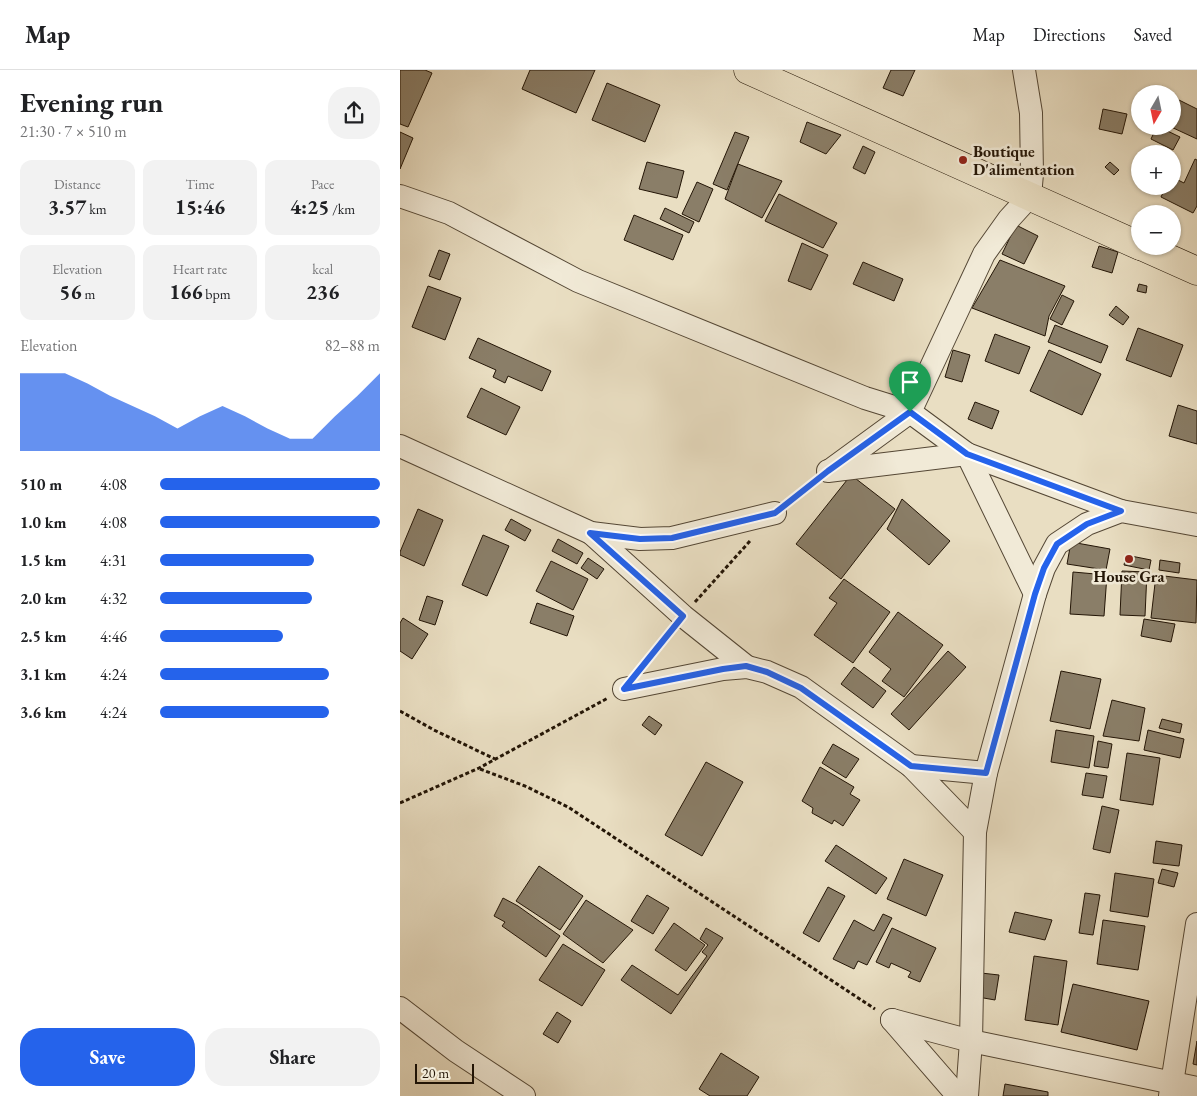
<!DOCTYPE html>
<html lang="en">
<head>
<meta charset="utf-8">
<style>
	:root { --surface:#fff; --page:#f2f2f2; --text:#202124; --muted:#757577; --line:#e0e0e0; --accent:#2563eb }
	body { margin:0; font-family:"EB Garamond",serif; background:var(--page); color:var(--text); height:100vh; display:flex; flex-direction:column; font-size:19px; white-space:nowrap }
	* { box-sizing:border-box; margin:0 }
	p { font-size:16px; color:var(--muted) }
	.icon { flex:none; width:28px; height:28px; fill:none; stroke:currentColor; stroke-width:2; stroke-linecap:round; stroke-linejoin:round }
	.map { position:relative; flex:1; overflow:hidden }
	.panel { display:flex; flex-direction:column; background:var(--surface); width:400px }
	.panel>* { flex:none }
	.needle { width:32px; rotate:189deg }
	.fabs { position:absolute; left:731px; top:15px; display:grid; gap:10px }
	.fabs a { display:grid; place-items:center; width:50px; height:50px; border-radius:50%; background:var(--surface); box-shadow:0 1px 4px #0004; font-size:25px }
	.scale { position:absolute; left:15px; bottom:12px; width:59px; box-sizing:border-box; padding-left:5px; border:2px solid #231506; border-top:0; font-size:14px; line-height:18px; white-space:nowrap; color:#231506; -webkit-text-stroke:4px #f1ead7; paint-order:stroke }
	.pin { position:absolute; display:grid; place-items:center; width:42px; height:42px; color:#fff; margin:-51px -21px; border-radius:50% 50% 50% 0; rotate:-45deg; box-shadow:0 0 5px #0007 }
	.pin .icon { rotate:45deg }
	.round { display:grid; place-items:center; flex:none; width:52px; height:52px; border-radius:20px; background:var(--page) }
	.headline { display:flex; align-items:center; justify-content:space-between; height:85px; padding:0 20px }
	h1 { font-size:28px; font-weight:700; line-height:38px }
	.figures { display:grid; grid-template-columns:repeat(3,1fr); gap:8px; height:85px; padding:5px 20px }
	.figures div { display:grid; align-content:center; border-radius:12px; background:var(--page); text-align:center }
	.figures b { font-size:21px; font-weight:700 }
	.figures small { font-size:14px; font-weight:400 }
	.figures p { font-size:14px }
	.chart { height:140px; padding:10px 20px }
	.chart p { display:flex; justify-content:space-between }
	.chart svg { width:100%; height:90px; margin-top:5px; fill:var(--accent); opacity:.7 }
	.cta { display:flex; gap:10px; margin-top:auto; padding:10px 20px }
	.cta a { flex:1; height:58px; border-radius:20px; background:var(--accent); color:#fff; font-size:20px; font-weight:700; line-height:58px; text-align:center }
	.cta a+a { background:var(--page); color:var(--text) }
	ul { padding:0 20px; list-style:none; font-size:16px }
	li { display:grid; grid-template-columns:80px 60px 1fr; align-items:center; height:38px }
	li i { height:12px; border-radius:6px; background:var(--accent) }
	header { display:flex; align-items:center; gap:30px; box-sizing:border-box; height:70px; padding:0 25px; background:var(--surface); border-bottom:1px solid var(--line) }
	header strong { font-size:24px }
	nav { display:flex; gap:28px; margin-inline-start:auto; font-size:18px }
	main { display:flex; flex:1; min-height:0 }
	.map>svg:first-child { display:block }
</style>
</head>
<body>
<header>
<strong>Map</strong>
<nav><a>Map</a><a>Directions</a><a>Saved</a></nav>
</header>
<main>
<section class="panel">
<div class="headline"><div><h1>Evening run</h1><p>21:30 · 7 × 510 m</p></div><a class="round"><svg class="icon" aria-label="share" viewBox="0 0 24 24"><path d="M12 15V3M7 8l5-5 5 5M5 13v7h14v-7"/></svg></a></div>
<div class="figures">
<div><p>Distance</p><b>3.57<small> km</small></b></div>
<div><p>Time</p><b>15:46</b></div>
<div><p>Pace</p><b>4:25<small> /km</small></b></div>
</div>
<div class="figures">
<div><p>Elevation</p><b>56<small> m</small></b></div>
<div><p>Heart rate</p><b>166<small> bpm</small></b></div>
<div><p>kcal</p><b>236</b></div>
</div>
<div class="chart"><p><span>Elevation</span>82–88 m</p>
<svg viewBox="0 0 160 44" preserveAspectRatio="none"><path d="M0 44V6L10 6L20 6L30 11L40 17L50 22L60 27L70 33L80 27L90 22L100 27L110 33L120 38L130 38L140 27L150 17L160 6V44z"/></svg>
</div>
<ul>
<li><b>510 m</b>4:08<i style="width:100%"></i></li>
<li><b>1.0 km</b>4:08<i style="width:100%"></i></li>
<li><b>1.5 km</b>4:31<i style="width:70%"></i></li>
<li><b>2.0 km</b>4:32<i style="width:69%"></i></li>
<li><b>2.5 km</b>4:46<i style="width:56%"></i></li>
<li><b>3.1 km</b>4:24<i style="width:77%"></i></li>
<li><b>3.6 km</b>4:24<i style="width:77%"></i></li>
</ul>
<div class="cta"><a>Save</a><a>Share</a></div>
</section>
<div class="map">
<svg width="797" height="1026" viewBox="0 0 797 1026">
	<rect width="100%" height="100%" fill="#e9dec2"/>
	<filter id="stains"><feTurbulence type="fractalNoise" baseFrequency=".004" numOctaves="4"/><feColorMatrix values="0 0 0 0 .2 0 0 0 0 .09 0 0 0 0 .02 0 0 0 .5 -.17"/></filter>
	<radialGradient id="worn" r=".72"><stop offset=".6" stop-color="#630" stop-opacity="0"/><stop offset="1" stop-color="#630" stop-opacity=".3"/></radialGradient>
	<!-- building -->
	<g fill="#8a7e68" stroke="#231506">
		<path d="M0,0H25L32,3L8,57L0,54Z"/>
		<path d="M130,0H195L176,43L122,19Z"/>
		<path d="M491,0H515L503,26L483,18Z"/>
		<path d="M207,13L260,35L245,72L192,50Z"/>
		<path d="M779,30L797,39V69L769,56H772V47Z"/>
		<path d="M703,39L727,44L722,64L699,59Z"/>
		<path d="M407,52L441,65L426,84L400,72Z"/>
		<path d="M757,56L780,67L773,80L751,69Z"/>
		<path d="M0,62L13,68L0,99Z"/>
		<path d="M335,62L349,67L327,120L313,114Z"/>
		<path d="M463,76L475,82L465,104L453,98Z"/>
		<path d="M795,89L797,90V136L793,143L761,127L766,116H772V107L784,113Z"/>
		<path d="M247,92L284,101L277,128L239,119Z"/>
		<path d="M710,92L719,100L714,105L705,97Z"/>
		<path d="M338,94L382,111L362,148L325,129Z"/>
		<path d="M297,112L313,119L299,152L282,144Z"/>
		<path d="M379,124L437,153L423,178L365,151Z"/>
		<path d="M265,138L294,152L289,163L260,149Z"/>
		<path d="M234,145L283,165L273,190L224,170Z"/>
		<path d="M616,155L638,166L624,194L602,184Z"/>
		<path d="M402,173L428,185L411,220L388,211Z"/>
		<path d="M699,176L718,182L712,203L692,197Z"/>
		<path d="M39,180L50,184L40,210L29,206Z"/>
		<path d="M600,190L665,216L649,246L645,266L572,238Z"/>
		<path d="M463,192L503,209L494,231L453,214Z"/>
		<path d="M739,214L747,216L746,223L737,221Z"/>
		<path d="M28,216L61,228L45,270L12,257Z"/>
		<path d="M662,225L674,231L662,255L650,249Z"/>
		<path d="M716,236L729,247L723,255L709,245Z"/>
		<path d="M655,255L708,276L701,293L648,272Z"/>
		<path d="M738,258L783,275L771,307L726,290Z"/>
		<path d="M595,264L630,277L619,304L585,291Z"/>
		<path d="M78,268L151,301L142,321L108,306L105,313L93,307L96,300L69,288Z"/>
		<path d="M553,280L570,285L562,312L545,307Z"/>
		<path d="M649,280L701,304L682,345L630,321Z"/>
		<path d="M81,318L120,337L106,365L67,347Z"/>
		<path d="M575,332L599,341L592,359L568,349Z"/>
		<path d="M778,335L797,341V374L769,366Z"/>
		<path d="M451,405L495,439L441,509L396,474Z"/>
		<path d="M502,429L550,471L529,495L487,459Z"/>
		<path d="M18,439L43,450L24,496L0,485V482Z"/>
		<path d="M111,449L131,460L125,471L105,460Z"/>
		<path d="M83,465L109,476L87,526L62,515Z"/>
		<path d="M158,469L183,483L177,494L152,481Z"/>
		<path d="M671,472L710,479L706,500L667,494Z"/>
		<path d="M726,485L751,490L749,500L724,495Z"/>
		<path d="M188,488L204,499L197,509L181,498Z"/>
		<path d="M760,490L780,493L779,503L759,500Z"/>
		<path d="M151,491L188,509L173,540L136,521Z"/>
		<path d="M722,501L747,502L745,546L720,545Z"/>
		<path d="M673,502L707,505L704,546L670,544Z"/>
		<path d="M756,505L797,510L796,553L751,548Z"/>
		<path d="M444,509L490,542L453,593L414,565L437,533L429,528Z"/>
		<path d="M27,526L43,531L35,555L19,550Z"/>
		<path d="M137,533L174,546L167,566L130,553Z"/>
		<path d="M498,542L543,575L504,627L482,611L491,599L469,582Z"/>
		<path d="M3,548L28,564L12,589L0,581V553Z"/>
		<path d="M744,549L775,554L771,572L741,566Z"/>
		<path d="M548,581L566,597L509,660L491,644Z"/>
		<path d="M454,597L486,621L473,638L441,614Z"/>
		<path d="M661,601L701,609L690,659L650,651Z"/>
		<path d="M712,630L745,638L739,671L703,666Z"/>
		<path d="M249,646L262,655L255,665L242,655Z"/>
		<path d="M762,649L782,654L780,663L759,658Z"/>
		<path d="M656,660L694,666L689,698L651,692Z"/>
		<path d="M748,660L784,669L780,688L744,680Z"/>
		<path d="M698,671L712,674L708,698L694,696Z"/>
		<path d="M433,674L459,689L446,708L422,693Z"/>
		<path d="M727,683L760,688L753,735L720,730Z"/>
		<path d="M306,692L343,712L302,786L265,765Z"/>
		<path d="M420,697L454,717L450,724L460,730L443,756L434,750L432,754L412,743L413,738L402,731Z"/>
		<path d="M686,703L707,706L703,728L682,725Z"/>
		<path d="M702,736L719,740L710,783L693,779Z"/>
		<path d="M756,771L782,775L779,796L753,793Z"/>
		<path d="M436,775L487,808L476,824L425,791Z"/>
		<path d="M504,789L543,805L526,846L487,829Z"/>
		<path d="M139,796L183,826L160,860L116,831Z"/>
		<path d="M762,799L778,803L774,817L758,813Z"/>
		<path d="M715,803L754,809L748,847L710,841Z"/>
		<path d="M428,817L445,826L419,872L403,863Z"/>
		<path d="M685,823L700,825L693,865L679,863Z"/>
		<path d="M247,825L269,838L253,864L231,851Z"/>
		<path d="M103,828L118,836L160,866L146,887L102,856L105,852L94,846Z"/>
		<path d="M186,830L233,860L203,893L163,864Z"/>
		<path d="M615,842L652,850L645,870L609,862Z"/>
		<path d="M483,844L492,848L467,895L458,891L454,899L433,889L454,850L474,861Z"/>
		<path d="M703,850L745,856L738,900L697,894Z"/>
		<path d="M274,853L305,875L286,901L255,880Z"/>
		<path d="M306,858L323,868L271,944L221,910L232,895L278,925L307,886L302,882L308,875L300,869Z"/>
		<path d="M492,858L536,878L520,912L508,907L511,902L491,893L489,898L476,892Z"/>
		<path d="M163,874L205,900L182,936L139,910Z"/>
		<path d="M634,886L667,891L658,955L625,950Z"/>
		<path d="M581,903L599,905L595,930L578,927Z"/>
		<path d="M673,914L749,931L737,980L661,962Z"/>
		<path d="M157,942L171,951L158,973L143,964Z"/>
		<path d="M797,971V995L793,994Z"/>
		<path d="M321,983L359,1007L347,1026H310L299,1019Z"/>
		<path d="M605,1014L648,1022V1026H603Z"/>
	</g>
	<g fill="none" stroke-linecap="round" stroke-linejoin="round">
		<defs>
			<g id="minor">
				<path d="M624,0L631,43L632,104L630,126L609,149L584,184L510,342L567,384L721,441"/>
				<path d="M0,126L49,143L178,211L465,328L510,342"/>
				<path d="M0,376L191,463L240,469L272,468L375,443"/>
				<path d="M567,384L635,524"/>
				<path d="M432,399L510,342"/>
				<path d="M428,401L567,384"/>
				<path d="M191,463L283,546L347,597"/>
				<path d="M224,619L323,599L347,597L367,602L401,617L511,696L575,762"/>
				<path d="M511,696L586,703"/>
				<path d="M0,938L56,981L124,1026"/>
				<path d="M492,950L571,971L797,1018"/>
				<path d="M492,950L558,1026"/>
				<path d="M567,1026L571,971L575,762L586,703L635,524L644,498L657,474L687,454L721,441L797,455"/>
				<path d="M770,1026L797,854"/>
			</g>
			<g id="major">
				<path d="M348,0L740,176"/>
				<path d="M741,176L797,201"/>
			</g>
		</defs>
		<!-- minor casing -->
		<use href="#minor" stroke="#544735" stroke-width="24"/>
		<!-- major casing -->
		<use href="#major" stroke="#231506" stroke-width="29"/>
		<!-- path -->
		<g stroke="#231506" stroke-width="3" stroke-dasharray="4 2.5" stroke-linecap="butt">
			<path d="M391,430L412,414"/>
			<path d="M295,532L350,471"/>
			<path d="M244,594L270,562"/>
			<path d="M0,641L34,660L95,689"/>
			<path d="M80,699L125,716L168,737L475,939"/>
			<path d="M0,733L79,698L208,628"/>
		</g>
		<!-- minor -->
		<use href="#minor" stroke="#f1ead7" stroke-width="22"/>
		<!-- major -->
		<use href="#major" stroke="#e9dec2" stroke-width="28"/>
	</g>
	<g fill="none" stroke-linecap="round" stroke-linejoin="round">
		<defs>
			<path id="route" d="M510,342L567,384L721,441L687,454L657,474L644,498L635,524L586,703L511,696L401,618L367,602L346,596L323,599L224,619L283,546L190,463L240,469L272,468L375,443L428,401Z"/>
		</defs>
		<!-- route casing -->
		<use href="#route" stroke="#fff" stroke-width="10"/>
		<!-- route -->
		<use href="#route" stroke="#2563eb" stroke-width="6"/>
	</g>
	<!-- markers -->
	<g fill="#8f2418" stroke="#f1ead7" stroke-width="2">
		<circle cx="563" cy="90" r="5"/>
		<circle cx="729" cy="489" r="5"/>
	</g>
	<g text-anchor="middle" stroke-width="5" stroke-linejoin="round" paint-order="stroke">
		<!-- poi labels -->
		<g font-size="16" font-weight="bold" fill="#231506" stroke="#f1ead7" text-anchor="start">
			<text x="573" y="87">Boutique<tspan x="573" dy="18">D'alimentation</tspan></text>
			<text x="729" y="512" text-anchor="middle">House Gra</text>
		</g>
	</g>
	<rect width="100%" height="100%" filter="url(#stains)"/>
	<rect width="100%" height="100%" fill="url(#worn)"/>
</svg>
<div class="fabs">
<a><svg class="needle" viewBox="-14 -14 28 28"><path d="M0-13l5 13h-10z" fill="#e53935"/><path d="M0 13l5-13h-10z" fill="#757577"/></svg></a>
<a>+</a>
<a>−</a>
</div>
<div class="scale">20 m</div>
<div class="pin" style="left:510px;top:342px;background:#1e9e55"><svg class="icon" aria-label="arrive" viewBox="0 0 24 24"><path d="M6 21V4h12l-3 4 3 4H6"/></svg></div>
</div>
</main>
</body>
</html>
